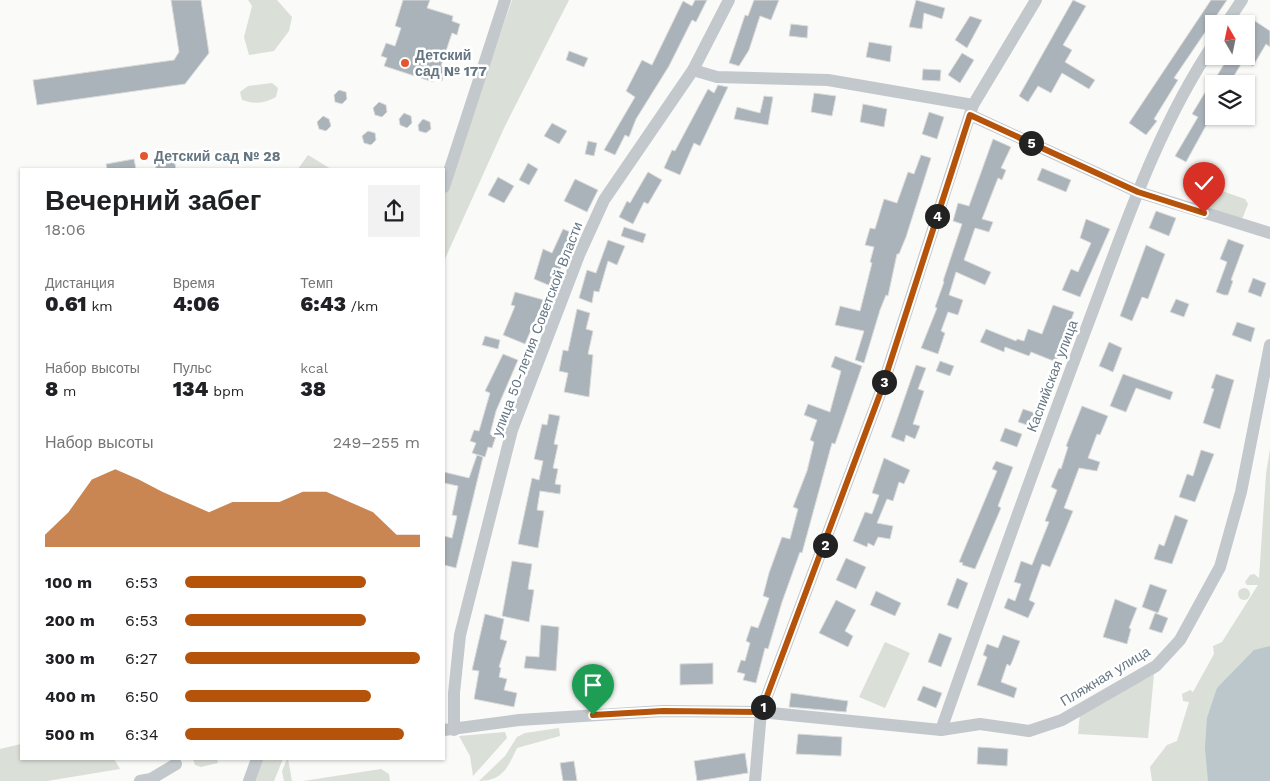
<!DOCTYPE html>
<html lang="ru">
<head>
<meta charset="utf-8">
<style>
	:root { --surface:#fff; --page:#f2f2f2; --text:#202124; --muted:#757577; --accent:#b45309 }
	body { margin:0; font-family:"Work Sans",sans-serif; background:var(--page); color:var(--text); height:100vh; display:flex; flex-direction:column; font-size:19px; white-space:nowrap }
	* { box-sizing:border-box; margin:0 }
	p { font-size:16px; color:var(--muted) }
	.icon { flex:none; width:28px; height:28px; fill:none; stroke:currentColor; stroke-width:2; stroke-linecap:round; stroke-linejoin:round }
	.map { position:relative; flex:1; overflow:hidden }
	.panel { position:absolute; left:20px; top:168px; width:425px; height:592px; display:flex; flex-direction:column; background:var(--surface); border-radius:0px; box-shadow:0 1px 4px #0004 }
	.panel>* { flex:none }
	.needle { width:32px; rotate:351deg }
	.buttons { position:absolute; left:1205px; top:15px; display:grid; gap:10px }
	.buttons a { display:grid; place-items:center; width:50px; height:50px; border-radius:0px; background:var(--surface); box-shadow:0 1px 4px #0004; font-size:25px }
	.pin { position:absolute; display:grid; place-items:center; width:42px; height:42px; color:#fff; margin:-51px -21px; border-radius:50% 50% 50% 0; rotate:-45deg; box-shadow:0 0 5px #0007 }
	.pin .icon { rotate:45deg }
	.km { position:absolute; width:25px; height:25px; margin:-12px; border-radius:50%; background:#222; color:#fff; font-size:14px; line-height:25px; text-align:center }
	.round { display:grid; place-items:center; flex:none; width:52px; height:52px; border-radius:0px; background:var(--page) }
	.overview { display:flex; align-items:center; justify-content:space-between; height:85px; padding:0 25px }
	h1 { font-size:28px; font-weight:800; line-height:38px }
	.stats { display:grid; grid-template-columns:repeat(3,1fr); gap:8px; height:85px; padding:5px 25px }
	.stats div { display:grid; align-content:center }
	.stats b { font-size:21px; font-weight:800 }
	.stats small { font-size:14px; font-weight:400 }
	.stats p { font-size:14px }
	.chart { height:140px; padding:10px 25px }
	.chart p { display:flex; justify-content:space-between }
	.chart svg { width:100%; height:90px; margin-top:5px; fill:var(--accent); opacity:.7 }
	ul { padding:0 25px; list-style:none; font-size:16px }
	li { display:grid; grid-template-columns:80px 60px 1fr; align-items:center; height:38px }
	li i { height:12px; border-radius:6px; background:var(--accent) }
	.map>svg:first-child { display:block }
</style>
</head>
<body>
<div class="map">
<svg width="1270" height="781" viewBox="0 0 1270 781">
	<rect width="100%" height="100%" fill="#fafaf8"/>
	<!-- green -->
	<g fill="#dadfd7">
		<path d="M248,0H277L292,17L289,31L274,51L249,55L244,37L252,6Z"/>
		<path d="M512,0H569L505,126L444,261V196Z"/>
		<path d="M272,83L278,88L276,97C264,104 254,104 242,100L240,92L248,86Z"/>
		<path d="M308,155L331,169H298Z"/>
		<path d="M1205,185L1245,199L1248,204L1243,217L1237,221L1195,208L1192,201L1197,188Z"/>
		<path d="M1270,449V781H1152L1150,767L1167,745L1177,741L1189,702L1183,701L1182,694L1190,690L1193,692L1214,654L1213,646L1222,642L1258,585H1247L1245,582L1250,575L1254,574L1259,578L1266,474Z"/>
		<circle cx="1244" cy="594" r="6"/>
		<path d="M885,642L910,653L885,708L859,697Z"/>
		<path d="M1154,674L1148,738L1078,734L1080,713Z"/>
		<path d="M559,728L560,736L517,748C508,767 503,781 479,781L505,756L517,737L525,733Z"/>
		<path d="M505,732L507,738L473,776L470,756L459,736Z"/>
		<path d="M21,744V759H114L120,769L47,781H0V749Z"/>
		<path d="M193,759H217L218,763L201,767L195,765Z"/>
		<path d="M259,759H283L274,781H253Z"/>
		<path d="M287,759H288L292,781H284L282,771Z"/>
		<path d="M381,769L389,774L390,781H303Z"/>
	</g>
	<!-- water -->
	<path fill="#bbc7cb" d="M1270,646V781H1208L1205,748L1207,718L1217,688L1254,650Z"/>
	<!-- building -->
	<g fill="#aab3b9" stroke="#dcdcda">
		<path d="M171,0H201L209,53L185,84L37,105L33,80L174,60L179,52Z"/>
		<path d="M403,0H430L427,8L453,16L452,21L460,24L457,35L452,33L441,66L446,68L442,81L434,78L433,82L384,66L387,58L381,56L386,43L395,46L401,28L395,26Z"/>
		<path d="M695,0H707L696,22L692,20L669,66L636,119L629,137L625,135L615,155L604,150L635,97L626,91L642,60L652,65L683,1L692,6Z"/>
		<path d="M754,0H779L771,20L760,16L749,50L739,66L729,63L745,15L748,16Z"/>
		<path d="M916,0L945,8L942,19L924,13L922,29L909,27Z"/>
		<path d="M1073,0L1086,6L1063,45L1072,50L1065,62L1095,80L1089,89L1062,73L1051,93L1038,86L1028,102L1019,96Z"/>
		<path d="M1211,0H1227L1174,78L1178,80L1154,119L1157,121L1146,135L1129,123Z"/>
		<path d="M970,16L982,20L967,48L955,40Z"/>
		<path d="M1252,19L1270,31V47L1266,44L1253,66L1246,62V56L1229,84H1212L1229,56H1246V27Z"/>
		<path d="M791,24L808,26L807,38L789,36Z"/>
		<path d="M869,42L892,46L890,62L866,57Z"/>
		<path d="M569,51L588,58L584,67L566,60Z"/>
		<path d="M962,53L974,60L960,83L948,75Z"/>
		<path d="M923,69L941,70L940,81L922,80Z"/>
		<path d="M718,85L728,87L700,146L694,143L680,175L664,168L672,150L675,151L708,89L714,93Z"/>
		<path d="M1207,89L1214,93V111L1186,162L1175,156L1198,117L1192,114Z"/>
		<path d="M339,90L346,92L347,99L342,104L335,102L334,95Z"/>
		<path d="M814,93L836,96L832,116L811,112Z"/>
		<path d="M764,96L773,97L768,125L734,119L737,107L760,113Z"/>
		<path d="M379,102L386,105L387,112L382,117L375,115L373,108Z"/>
		<path d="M863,104L887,109L884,127L860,122Z"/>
		<path d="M929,112L944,117L937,139L922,134Z"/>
		<path d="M404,113L411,116L412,123L407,128L400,125L399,119Z"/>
		<path d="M323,116L329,119L331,126L326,131L319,129L317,122Z"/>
		<path d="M423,119L430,122L431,129L426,133L419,131L418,125Z"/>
		<path d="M552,123L567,131L559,144L544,136Z"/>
		<path d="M368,131L375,133L376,140L371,145L364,143L362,136Z"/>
		<path d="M993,139L1011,147L1001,168L1006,170L1002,180L998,178L982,219L993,222L989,232L975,228L964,260L991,272L985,285L956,272L949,295L963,300L958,315L948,312L941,331L945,333L938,354L921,348L937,308L935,307L944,282L943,281L962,224L953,221L958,203L969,206Z"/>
		<path d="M588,141L597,143L594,156L585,154Z"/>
		<path d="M173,154L176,169H156L154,158Z"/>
		<path d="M921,155L931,158L906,237L899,254H897L888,296L886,295L880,310L864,363L855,360L864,331L835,325L840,306L860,311L872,263L870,262L874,247L865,245L870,228L875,229L884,199L897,203L908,172L914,174Z"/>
		<path d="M134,159L136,169H107L106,164Z"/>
		<path d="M528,163L538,169L529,185L519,180Z"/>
		<path d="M1042,168L1071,180L1066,192L1037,180Z"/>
		<path d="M648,172L662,180L648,204L644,202L633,224L619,217L627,201L630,203Z"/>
		<path d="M498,177L514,186L504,203L488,195Z"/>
		<path d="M575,179L598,190L587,212L564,201Z"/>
		<path d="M1156,211L1176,218L1169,236L1149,228Z"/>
		<path d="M1086,219L1110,229L1080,297L1062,290L1071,269L1078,272L1091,243L1080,238Z"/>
		<path d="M624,227L646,234L643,243L621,236Z"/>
		<path d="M563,229L575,234L553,287L534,279L543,249L552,253Z"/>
		<path d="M1228,239L1244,245L1231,280L1233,281L1228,295H1224L1216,292L1227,262L1220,259Z"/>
		<path d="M608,240L625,246L617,265L608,261L599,292L594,291L592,303L579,298L587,270L596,273Z"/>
		<path d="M1146,245L1165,254L1148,299L1142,297L1132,321L1120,316Z"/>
		<path d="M1253,278L1266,283L1261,297L1248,292Z"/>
		<path d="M515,292L544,300L525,344L503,335L515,306L511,305Z"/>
		<path d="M1176,299L1189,304L1184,317L1170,312Z"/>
		<path d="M1053,305L1074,312L1056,362L1031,352L1029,356L1005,347L1004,352L980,342L986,329L1016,341L1017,339L1024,341L1028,329L1042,334Z"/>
		<path d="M577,309L590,313L586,329L593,331L588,354L593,355L589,397L564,392L568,373L559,371L563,350L568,351Z"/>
		<path d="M1237,322L1255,328L1251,342L1232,335Z"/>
		<path d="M485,336L500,340L498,349L482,345Z"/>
		<path d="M1109,342L1122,348L1113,372L1099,366Z"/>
		<path d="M503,354L518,360L496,411L490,434L496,436L492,448L488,447L485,457L472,453L476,443L470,441L474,430L479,431L490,393L485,391Z"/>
		<path d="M835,356L862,366L835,444L832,443L802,553L800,552L782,602L768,649L765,648L756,683L743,680L745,674L737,672L741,660L745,661L750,643L746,641L751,626L758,628L769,598L763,596L769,573L782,537L790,539L798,509L793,507L807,471L814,442L810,440L817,420L804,415L808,404L830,412L841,371L831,367Z"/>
		<path d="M940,361L954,366L950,376L936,371Z"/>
		<path d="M916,365L926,368L918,389L924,391L913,424L920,426L915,439L906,435L904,442L891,437Z"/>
		<path d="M1123,374L1173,392L1170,400L1136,388L1126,412L1110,406Z"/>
		<path d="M1216,374L1234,380L1220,429L1203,423L1214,389L1211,388Z"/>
		<path d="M1082,406L1108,416L1100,435L1097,434L1088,458L1100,462L1097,471L1079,468L1064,508L1073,511L1050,567L1042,564L1029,600L1035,603L1028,618L1004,608L1008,598L1015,601L1021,584L1014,582L1021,561L1032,565L1049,522L1045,521L1057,490L1051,487L1059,468L1061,469L1068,447L1066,446Z"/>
		<path d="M1023,409L1038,414L1033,427L1018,422Z"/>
		<path d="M549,414L560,416L554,444L558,445L553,468L558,469L555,484L561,485L560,494L540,491L537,510L544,511L538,548L518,544L532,478L539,480L543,461L534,459L542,424L547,425Z"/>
		<path d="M1005,428L1022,434L1017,447L1000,441Z"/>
		<path d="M1201,450L1214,454L1195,502L1179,497L1187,474L1193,476Z"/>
		<path d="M477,455L483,457L456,568L444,565V536L452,538L457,516L452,515L458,486L444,483V472L469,478Z"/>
		<path d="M884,458L910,470L904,484L899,482L893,501L887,499L877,523L893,526L890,539L878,537L874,546L868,543L867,547L853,541L865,512L872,514L879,495L872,493Z"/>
		<path d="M996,461L1013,467L998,506L1001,508L975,569L962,565L963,563L959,562L997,471L992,469Z"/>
		<path d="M1175,515L1188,520L1172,564L1154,559L1159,544L1164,546Z"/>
		<path d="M846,558L866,567L856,589L836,580Z"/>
		<path d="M512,561L532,564L528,589L534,590L529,622L502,616Z"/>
		<path d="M957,578L968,583L958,609L947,605Z"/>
		<path d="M1150,584L1167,590L1158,613L1142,607Z"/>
		<path d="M876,591L901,603L895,616L870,605Z"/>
		<path d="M1115,599L1137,608L1129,628L1131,629L1127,644L1103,637Z"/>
		<path d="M836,600L856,610L845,631L853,636L848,647L819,633Z"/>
		<path d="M1155,613L1168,618L1162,633L1149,629Z"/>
		<path d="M485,614L504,619L500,639L507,641L499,667L501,668L499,677L507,679L504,690L517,693L514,707L474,699L479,671L472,670Z"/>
		<path d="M541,625L559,627L556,671L524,668L526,656L539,657Z"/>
		<path d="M939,633L952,638L941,667L928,662Z"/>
		<path d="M1003,635L1020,641L1012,662L1010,666L1007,664L1001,682L1017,688L1014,698L977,685L987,657L983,655L987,644L998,648Z"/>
		<path d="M713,663V684L680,685V664Z"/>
		<path d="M923,686L942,693L936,708L917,700Z"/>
		<path d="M791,693L848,701L846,712L789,707Z"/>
		<path d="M798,734L842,737L841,756L796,754Z"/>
		<path d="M978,747L1008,749L1007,766L977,764Z"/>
		<path d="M745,753L748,773L697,781L694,761Z"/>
		<path d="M574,761L577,781H563L560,763Z"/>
	</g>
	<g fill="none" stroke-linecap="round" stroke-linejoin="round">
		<!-- street -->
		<g stroke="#c3c8cc" stroke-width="12">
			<path d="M1226,24L1242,0"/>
			<path d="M693,70L717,77L828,80L973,105"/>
			<path d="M970,115L1138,192L1270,233"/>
			<path d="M444,187L505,0"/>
			<path d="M444,730L519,720L663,711L761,712L941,730L980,724L1029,731L1062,720L1156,666L1180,640L1220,567L1241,492L1270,345"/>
			<path d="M454,730V693L460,635L512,430L579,255L604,200L693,70L729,0"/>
			<path d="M941,730C989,593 1038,457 1089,321C1125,226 1157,128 1214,43"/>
			<path d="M140,781L151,779L176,764"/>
			<path d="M249,781L257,759"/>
			<path d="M755,781L761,712L880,394L973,105L1036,0"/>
		</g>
	</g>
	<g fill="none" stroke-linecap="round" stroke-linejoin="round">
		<defs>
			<path id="route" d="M593,715L663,711L761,712L880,394L970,115L1138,192L1204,213"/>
		</defs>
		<!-- route casing -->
		<use href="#route" stroke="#fff" stroke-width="10"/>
		<!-- route -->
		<use href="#route" stroke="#b45309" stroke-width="6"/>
	</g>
	<!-- markers -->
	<g fill="#e4572e" stroke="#fff" stroke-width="2">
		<circle cx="405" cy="63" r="5"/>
		<circle cx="144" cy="156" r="5"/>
	</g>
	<g text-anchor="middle" stroke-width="5" stroke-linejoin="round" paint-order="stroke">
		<!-- poi labels -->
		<g font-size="14" font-weight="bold" fill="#657683" stroke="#fff" text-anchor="start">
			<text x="415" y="60">Детский<tspan x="415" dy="16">сад № 177</tspan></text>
			<text x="154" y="161">Детский сад № 28</text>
		</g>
		<!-- street labels -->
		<g font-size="14" fill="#657683" stroke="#fff">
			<text transform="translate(537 329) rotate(-69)" y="5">улица 50-летия Советской Власти</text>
			<text transform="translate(1052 376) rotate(-69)" y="5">Каспийская улица</text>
			<text transform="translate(1105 676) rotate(-31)" y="5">Пляжная улица</text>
		</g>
	</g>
</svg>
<div class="buttons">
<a><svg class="needle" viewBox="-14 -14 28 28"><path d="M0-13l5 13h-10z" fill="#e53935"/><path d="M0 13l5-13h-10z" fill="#757577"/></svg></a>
<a><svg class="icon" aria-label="layers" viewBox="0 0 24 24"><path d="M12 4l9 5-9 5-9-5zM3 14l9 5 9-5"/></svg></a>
</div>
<div class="pin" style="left:593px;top:715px;background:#1e9e55"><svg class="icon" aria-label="arrive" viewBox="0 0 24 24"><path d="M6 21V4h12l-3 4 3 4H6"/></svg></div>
<div class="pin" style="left:1204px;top:213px;background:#d93025"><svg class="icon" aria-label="check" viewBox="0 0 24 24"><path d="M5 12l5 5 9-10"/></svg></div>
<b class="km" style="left:763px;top:707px">1</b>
<b class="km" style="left:825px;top:545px">2</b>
<b class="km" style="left:884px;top:382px">3</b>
<b class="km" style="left:937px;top:216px">4</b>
<b class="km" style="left:1031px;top:143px">5</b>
<section class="panel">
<div class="overview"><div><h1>Вечерний забег</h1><p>18:06</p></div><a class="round"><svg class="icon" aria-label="share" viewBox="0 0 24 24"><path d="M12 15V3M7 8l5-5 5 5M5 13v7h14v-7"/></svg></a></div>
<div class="stats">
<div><p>Дистанция</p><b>0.61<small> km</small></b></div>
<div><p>Время</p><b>4:06</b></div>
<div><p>Темп</p><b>6:43<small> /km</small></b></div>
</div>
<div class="stats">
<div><p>Набор высоты</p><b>8<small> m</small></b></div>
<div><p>Пульс</p><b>134<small> bpm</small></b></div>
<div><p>kcal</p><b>38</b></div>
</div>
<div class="chart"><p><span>Набор высоты</span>249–255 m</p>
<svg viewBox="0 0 160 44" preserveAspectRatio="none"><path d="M0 44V38L10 27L20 11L30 6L40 11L50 17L60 22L70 27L80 22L90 22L100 22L110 17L120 17L130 22L140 27L150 38L160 38V44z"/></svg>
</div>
<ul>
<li><b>100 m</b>6:53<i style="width:77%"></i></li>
<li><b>200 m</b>6:53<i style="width:77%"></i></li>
<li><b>300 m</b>6:27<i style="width:100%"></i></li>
<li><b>400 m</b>6:50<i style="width:79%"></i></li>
<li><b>500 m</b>6:34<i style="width:93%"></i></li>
</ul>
</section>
</div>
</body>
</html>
